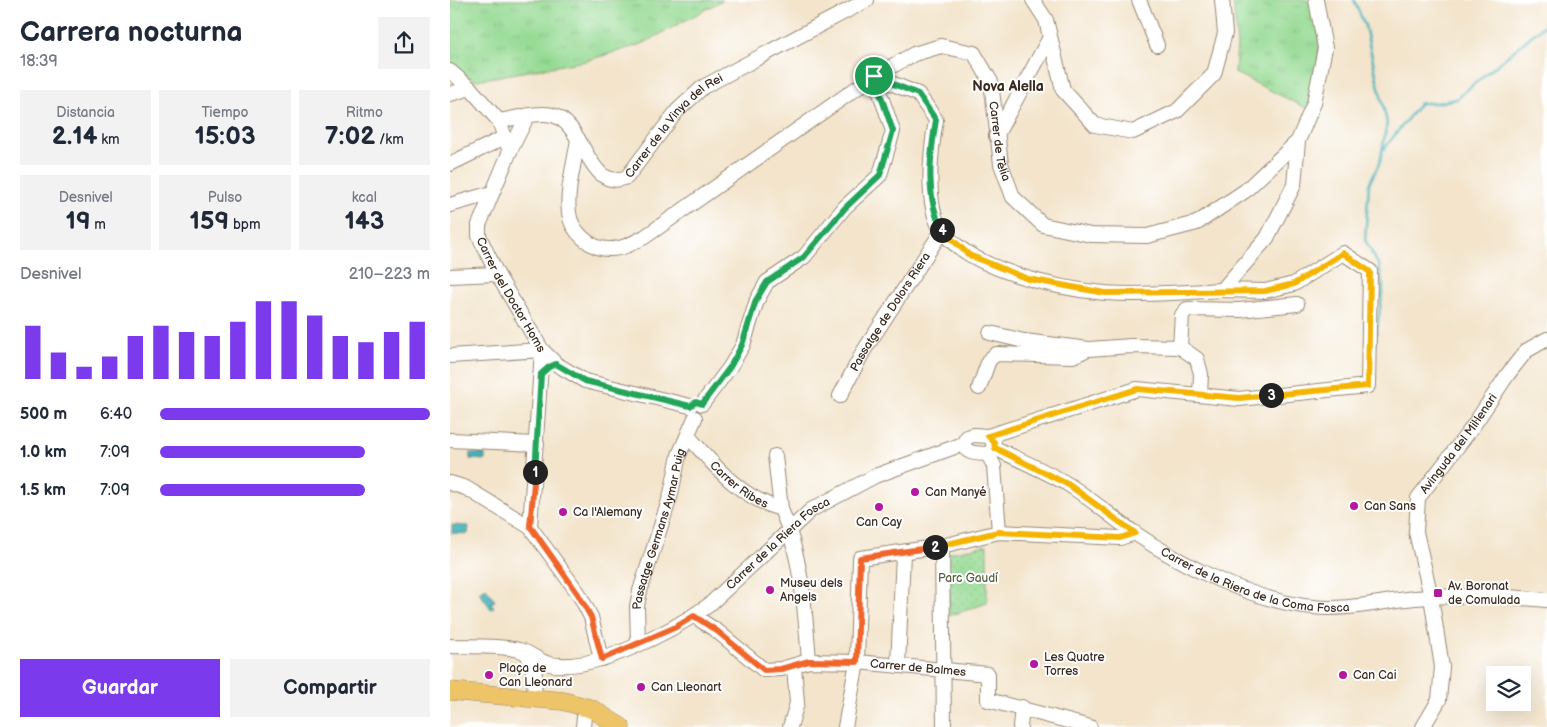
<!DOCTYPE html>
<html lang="es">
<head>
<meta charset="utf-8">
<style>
	:root { --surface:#fff; --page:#f2f2f3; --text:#1f2937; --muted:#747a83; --accent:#7c3aed }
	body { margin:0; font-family:"Balsamiq Sans",sans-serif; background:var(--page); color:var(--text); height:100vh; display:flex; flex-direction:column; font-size:19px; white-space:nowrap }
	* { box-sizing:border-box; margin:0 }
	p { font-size:16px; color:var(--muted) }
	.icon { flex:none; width:28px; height:28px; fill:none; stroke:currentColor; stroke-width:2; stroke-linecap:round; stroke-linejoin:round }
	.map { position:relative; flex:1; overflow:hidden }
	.sheet { display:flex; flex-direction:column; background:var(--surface); width:450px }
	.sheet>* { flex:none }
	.buttons { position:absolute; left:1036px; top:666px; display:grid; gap:10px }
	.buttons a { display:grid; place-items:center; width:45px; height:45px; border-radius:0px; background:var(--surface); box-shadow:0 5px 20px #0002; font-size:25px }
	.pin { position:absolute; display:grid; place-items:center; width:42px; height:42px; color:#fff; margin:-21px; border:2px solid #fff; border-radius:50%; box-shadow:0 1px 5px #0007 }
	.km { position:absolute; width:25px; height:25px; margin:-12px; border-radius:50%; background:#222; color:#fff; font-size:14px; line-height:25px; text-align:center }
	.round { display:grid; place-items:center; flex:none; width:52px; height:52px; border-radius:0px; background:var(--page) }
	.headline { display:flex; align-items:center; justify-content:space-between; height:85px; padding:0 20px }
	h1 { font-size:28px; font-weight:600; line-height:38px }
	.stats { display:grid; grid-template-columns:repeat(3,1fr); gap:8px; height:85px; padding:5px 20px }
	.stats div { display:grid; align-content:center; border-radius:0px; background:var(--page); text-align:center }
	.stats b { font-size:25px; font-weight:600 }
	.stats small { font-size:14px; font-weight:400 }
	.stats p { font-size:14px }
	.chart { height:140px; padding:10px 20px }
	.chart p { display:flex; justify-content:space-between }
	.chart svg { width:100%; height:90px; margin-top:5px; stroke:var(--accent); stroke-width:6 }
	.action { display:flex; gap:10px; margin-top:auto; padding:10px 20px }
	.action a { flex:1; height:58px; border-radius:0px; background:var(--accent); color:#fff; font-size:20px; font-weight:600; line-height:58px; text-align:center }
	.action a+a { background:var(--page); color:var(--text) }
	ul { padding:0 20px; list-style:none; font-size:16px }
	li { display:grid; grid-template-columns:80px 60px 1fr; align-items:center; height:38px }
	li i { height:12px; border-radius:6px; background:var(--accent) }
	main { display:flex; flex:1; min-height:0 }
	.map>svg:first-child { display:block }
</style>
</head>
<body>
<main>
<section class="sheet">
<div class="headline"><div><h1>Carrera nocturna</h1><p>18:39</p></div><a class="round"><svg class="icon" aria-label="share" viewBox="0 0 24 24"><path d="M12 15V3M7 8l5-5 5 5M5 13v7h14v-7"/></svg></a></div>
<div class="stats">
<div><p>Distancia</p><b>2.14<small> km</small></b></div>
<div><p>Tiempo</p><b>15:03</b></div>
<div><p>Ritmo</p><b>7:02<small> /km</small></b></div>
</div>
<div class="stats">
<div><p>Desnivel</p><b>19<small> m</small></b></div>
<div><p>Pulso</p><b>159<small> bpm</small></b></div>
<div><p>kcal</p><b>143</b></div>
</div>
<div class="chart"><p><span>Desnivel</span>210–223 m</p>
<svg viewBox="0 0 160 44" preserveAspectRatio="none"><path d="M5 44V18M15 44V31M25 44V38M35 44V33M45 44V23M55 44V18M65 44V21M75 44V23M85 44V16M95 44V6M105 44V6M115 44V13M125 44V23M135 44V26M145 44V21M155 44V16"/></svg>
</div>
<ul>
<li><b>500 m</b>6:40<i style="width:100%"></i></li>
<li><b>1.0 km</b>7:09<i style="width:76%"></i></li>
<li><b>1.5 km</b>7:09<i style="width:76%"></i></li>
</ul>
<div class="action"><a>Guardar</a><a>Compartir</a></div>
</section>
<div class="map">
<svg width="1097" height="727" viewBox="0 0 1097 727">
	<defs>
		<pattern id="grass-tufts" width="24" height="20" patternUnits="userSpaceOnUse" patternTransform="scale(1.25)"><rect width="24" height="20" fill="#95da93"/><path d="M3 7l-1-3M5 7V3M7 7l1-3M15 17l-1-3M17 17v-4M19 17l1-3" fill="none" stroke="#81bb7e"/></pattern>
		<pattern id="park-dots" width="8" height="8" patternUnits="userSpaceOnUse" patternTransform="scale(1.25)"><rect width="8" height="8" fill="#95da93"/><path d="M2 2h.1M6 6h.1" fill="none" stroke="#81bb7e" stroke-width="1.8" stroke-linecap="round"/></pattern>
	</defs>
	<rect width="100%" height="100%" fill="#fff"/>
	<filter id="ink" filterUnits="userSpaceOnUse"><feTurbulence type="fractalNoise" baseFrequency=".02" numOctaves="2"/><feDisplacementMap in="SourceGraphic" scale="10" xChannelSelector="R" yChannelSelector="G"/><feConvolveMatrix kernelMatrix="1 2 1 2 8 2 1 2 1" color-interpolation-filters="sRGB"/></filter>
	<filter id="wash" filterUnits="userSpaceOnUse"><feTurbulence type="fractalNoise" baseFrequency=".0096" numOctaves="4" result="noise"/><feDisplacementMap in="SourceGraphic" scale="20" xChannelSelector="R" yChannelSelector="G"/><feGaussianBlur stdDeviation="1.12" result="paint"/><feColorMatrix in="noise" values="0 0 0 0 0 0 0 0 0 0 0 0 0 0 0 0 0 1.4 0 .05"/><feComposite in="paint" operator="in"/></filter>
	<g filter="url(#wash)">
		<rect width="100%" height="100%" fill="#f3e4cb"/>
		<!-- grass -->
		<g fill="url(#grass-tufts)" stroke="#688258">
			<path d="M0,0H273L192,44L135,61L27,80L12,76L0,64Z"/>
			<path d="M783,0H871L866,113L785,73L787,45Z"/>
		</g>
		<!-- park -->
		<path fill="url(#park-dots)" stroke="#688258" d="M537,545V603L499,616V553Z"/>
		<!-- water -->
		<g fill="#42b2bb" stroke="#3e6e6c">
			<path d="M20,453L35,454V460L20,459Z"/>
			<path d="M2,525L19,526L18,534L2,533Z"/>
			<path d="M36,588L45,601L41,603L44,607L41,609L29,592Z"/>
		</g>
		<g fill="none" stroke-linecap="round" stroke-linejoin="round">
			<!-- stream -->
			<g stroke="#42b2bb" stroke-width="2.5">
				<path d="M904,0L915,26L937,123L930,162L919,184L915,240L929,266L933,288L925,343"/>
				<path d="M933,150L970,103H986L1006,99L1097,23"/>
			</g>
		</g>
	</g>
	<g filter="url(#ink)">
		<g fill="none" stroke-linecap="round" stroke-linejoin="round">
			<defs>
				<g id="minor">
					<path d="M583,0L596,20L613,90L645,125L683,132L727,111L764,74L775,33L772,0"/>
					<path d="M689,0L707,45"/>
					<path d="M0,71L20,88L49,121L60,151"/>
					<path d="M0,94L20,88"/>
					<path id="s1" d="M77,117L60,151L29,225V236L47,274L92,350L106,364L135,381L240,406"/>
					<path id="s2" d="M49,121C64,119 88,111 102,115C136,123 137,194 177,177L227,111L253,87L417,0"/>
					<path d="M546,136L599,39"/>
					<path id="s3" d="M128,139C125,162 116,190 119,213C121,231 141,250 160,249C173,249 185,242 196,236L424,76L464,54L491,46L524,53L541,82L551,164L563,197L593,225L641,235L697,236L747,223L795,191L848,141L864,103L875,48L866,0"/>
					<path d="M0,164L55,137"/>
					<path d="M0,205L42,193"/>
					<path d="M0,276L47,274"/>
					<path d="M540,333L574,341L639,349L681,346L730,347L732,315L737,309L790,310L847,304"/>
					<path d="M730,347L747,359L751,374L750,395"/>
					<path d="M0,356L92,350"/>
					<path d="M529,388L539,360L546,354L623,356L636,350"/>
					<path id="s4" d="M390,396L413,352L492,231"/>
					<path d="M252,404L280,367L293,345L307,300L317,282L354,257L395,207L430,175L443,131L424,76L468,94L486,120C481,148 474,206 492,231C522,270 608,289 655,293C693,296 734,292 772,290L817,238L844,185L848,141"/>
					<path d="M524,435L538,436L544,441L542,451L538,454C529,453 516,455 513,444L517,437Z"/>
					<path id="s5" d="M238,436C265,466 290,498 331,509C352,557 355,610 359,661"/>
					<path d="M538,436L687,389L789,399L918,386L920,271L893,253L844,284L815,291L772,290"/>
					<path d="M0,440L87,444"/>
					<path id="s6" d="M545,448C569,460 596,471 619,485C641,499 662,517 683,532C731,565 805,602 863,607C898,611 931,601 965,598C1009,594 1053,596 1097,600"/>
					<path d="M538,454L544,466L549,532"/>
					<path d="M325,456L331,509"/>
					<path d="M0,483L16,488L80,527L129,594L141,617L151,659"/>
					<path d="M80,527L92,350"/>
					<path d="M492,546L494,727"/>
					<path id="s7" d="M244,616L267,631L314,670L331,669L359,661L407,662L538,674V700L640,727"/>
					<path id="s8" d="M188,644L187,606L190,591L221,494L229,455L245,418"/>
					<path id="s9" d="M0,646C22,647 47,645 69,650C80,652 89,662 100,664C144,673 224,630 259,605L361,510L425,476L513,444"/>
					<path d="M77,653L85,675L84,697"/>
					<path d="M448,666L453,553"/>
					<path d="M133,727L135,706"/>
					<path d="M340,727L347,703L344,666"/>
					<path d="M395,727L407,662L410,558L492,546L549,532L670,538L685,533"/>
					<path d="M570,727L572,707"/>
					<path id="s10" d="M973,727L989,700L992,667L981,597L966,532L968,498L1021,429L1058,374L1076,351L1097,339"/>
				</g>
				<path id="major" d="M0,691L113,701L142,709L171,727"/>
			</defs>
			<!-- minor casing -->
			<use href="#minor" stroke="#978774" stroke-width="16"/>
			<!-- major casing -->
			<use href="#major" stroke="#978774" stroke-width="19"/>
			<!-- minor -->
			<use href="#minor" stroke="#fff" stroke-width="14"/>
			<!-- major -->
			<use href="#major" stroke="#eec469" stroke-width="18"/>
		</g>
	</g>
	<g fill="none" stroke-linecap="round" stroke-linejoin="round" filter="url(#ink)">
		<defs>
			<path id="split-1" d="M85,472L91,374L99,367L106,364L135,381L240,406L246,402L252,404L280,367L292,345L306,300L317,282L354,257L395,208L430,175L443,131L424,76"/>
			<path id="split-2" d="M85,472L80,526L128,594L141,617L152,659L226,627L244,616L267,631L314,670L331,669L359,661L407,662L410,558L485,547"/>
			<path id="split-3" d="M485,547L548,532L670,538L685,533L619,485L545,448L544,442L538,436L687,389L789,398L821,395"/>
			<path id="split-4" d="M492,230L519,255L578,279L655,293L815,291L844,284L893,253L920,272L918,386L821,395"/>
			<path id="split-5" d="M424,76L468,94L486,120C480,156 475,196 492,230"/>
		</defs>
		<!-- split-1 casing -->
		<use href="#split-1" stroke="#fff" stroke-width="10"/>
		<!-- split-2 casing -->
		<use href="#split-2" stroke="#fff" stroke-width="10"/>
		<!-- split-3 casing -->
		<use href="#split-3" stroke="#fff" stroke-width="10"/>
		<!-- split-4 casing -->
		<use href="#split-4" stroke="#fff" stroke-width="10"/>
		<!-- split-5 casing -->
		<use href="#split-5" stroke="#fff" stroke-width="10"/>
		<!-- split-1 -->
		<use href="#split-1" stroke="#22a559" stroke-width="6"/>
		<!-- split-2 -->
		<use href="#split-2" stroke="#f0652b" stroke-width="6"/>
		<!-- split-3 -->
		<use href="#split-3" stroke="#f5b400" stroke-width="6"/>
		<!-- split-4 -->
		<use href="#split-4" stroke="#f5b400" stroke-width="6"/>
		<!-- split-5 -->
		<use href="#split-5" stroke="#22a559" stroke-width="6"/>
	</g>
	<!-- markers -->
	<g fill="#b5179e" stroke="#fff" stroke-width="2">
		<circle cx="465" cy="492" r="5"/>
		<circle cx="904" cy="506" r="5"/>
		<circle cx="429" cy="507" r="5"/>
		<circle cx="113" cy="512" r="5"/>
		<circle cx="320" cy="590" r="5"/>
		<rect x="983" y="588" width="10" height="10" rx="2.5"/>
		<circle cx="584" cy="664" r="5"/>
		<circle cx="39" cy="675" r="5"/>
		<circle cx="893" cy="675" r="5"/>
		<circle cx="191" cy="687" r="5"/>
	</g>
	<g text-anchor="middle" stroke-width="4" stroke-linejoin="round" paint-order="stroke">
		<!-- street labels -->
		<g font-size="12" fill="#3b2a1e" stroke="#fff">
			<text dy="4" stroke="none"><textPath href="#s2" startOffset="230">Carrer de la Vinya del Rei</textPath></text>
			<text dy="4" stroke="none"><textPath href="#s3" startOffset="652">Carrer de Tèlia</textPath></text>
			<text dy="4" stroke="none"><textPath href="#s1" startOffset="196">Carrer del Doctor Homs</textPath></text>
			<text dy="4" stroke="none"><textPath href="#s4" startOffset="98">Passatge de Dolors Riera</textPath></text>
			<text dy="4" stroke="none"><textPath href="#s10" startOffset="304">Avinguda del Mil·lenari</textPath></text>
			<text dy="4" stroke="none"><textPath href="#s5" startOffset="71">Carrer Ribes</textPath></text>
			<text dy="4" stroke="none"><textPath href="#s8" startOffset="118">Passatge Germans Aymar Puig</textPath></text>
			<text dy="4" stroke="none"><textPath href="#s9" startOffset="369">Carrer de la Riera Fosca</textPath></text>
			<text dy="4" stroke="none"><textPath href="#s6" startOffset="296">Carrer de la Riera de la Coma Fosca</textPath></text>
			<text dy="4" stroke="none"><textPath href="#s7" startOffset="244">Carrer de Balmes</textPath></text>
		</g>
		<!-- poi labels -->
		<g font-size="12" fill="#3b2a1e" stroke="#fff" text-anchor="start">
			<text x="475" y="496">Can Manyé</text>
			<text x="914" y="510">Can Sans</text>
			<text x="123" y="516">Ca l'Alemany</text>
			<text x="429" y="526" text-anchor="middle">Can Cay</text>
			<text x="330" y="587">Museu dels<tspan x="330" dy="14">Angels</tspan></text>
			<text x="998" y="590">Av. Boronat<tspan x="998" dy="14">de Comulada</tspan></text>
			<text x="594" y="661">Les Quatre<tspan x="594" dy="14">Torres</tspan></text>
			<text x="49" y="672">Plaça de<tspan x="49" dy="14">Can Lleonard</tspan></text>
			<text x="903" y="679">Can Cai</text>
			<text x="201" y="691">Can Lleonart</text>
		</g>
		<!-- park labels -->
		<g font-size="12" fill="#565f41" stroke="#fff">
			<text x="518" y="582">Parc Gaudí</text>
		</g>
		<!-- neighbourhood labels -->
		<g font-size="14" font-weight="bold" fill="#3b2a1e" stroke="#fff">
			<text x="558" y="91">Nova Alella</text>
		</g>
	</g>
</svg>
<div class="buttons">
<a><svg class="icon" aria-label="layers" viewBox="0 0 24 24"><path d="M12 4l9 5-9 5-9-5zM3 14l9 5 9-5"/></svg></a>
</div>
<div class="pin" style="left:424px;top:76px;background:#1e9e55"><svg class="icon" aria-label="arrive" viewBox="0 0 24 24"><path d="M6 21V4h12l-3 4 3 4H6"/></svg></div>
<b class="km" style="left:85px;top:472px">1</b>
<b class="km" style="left:485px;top:547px">2</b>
<b class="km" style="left:821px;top:395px">3</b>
<b class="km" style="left:492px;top:230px">4</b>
</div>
</main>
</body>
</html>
